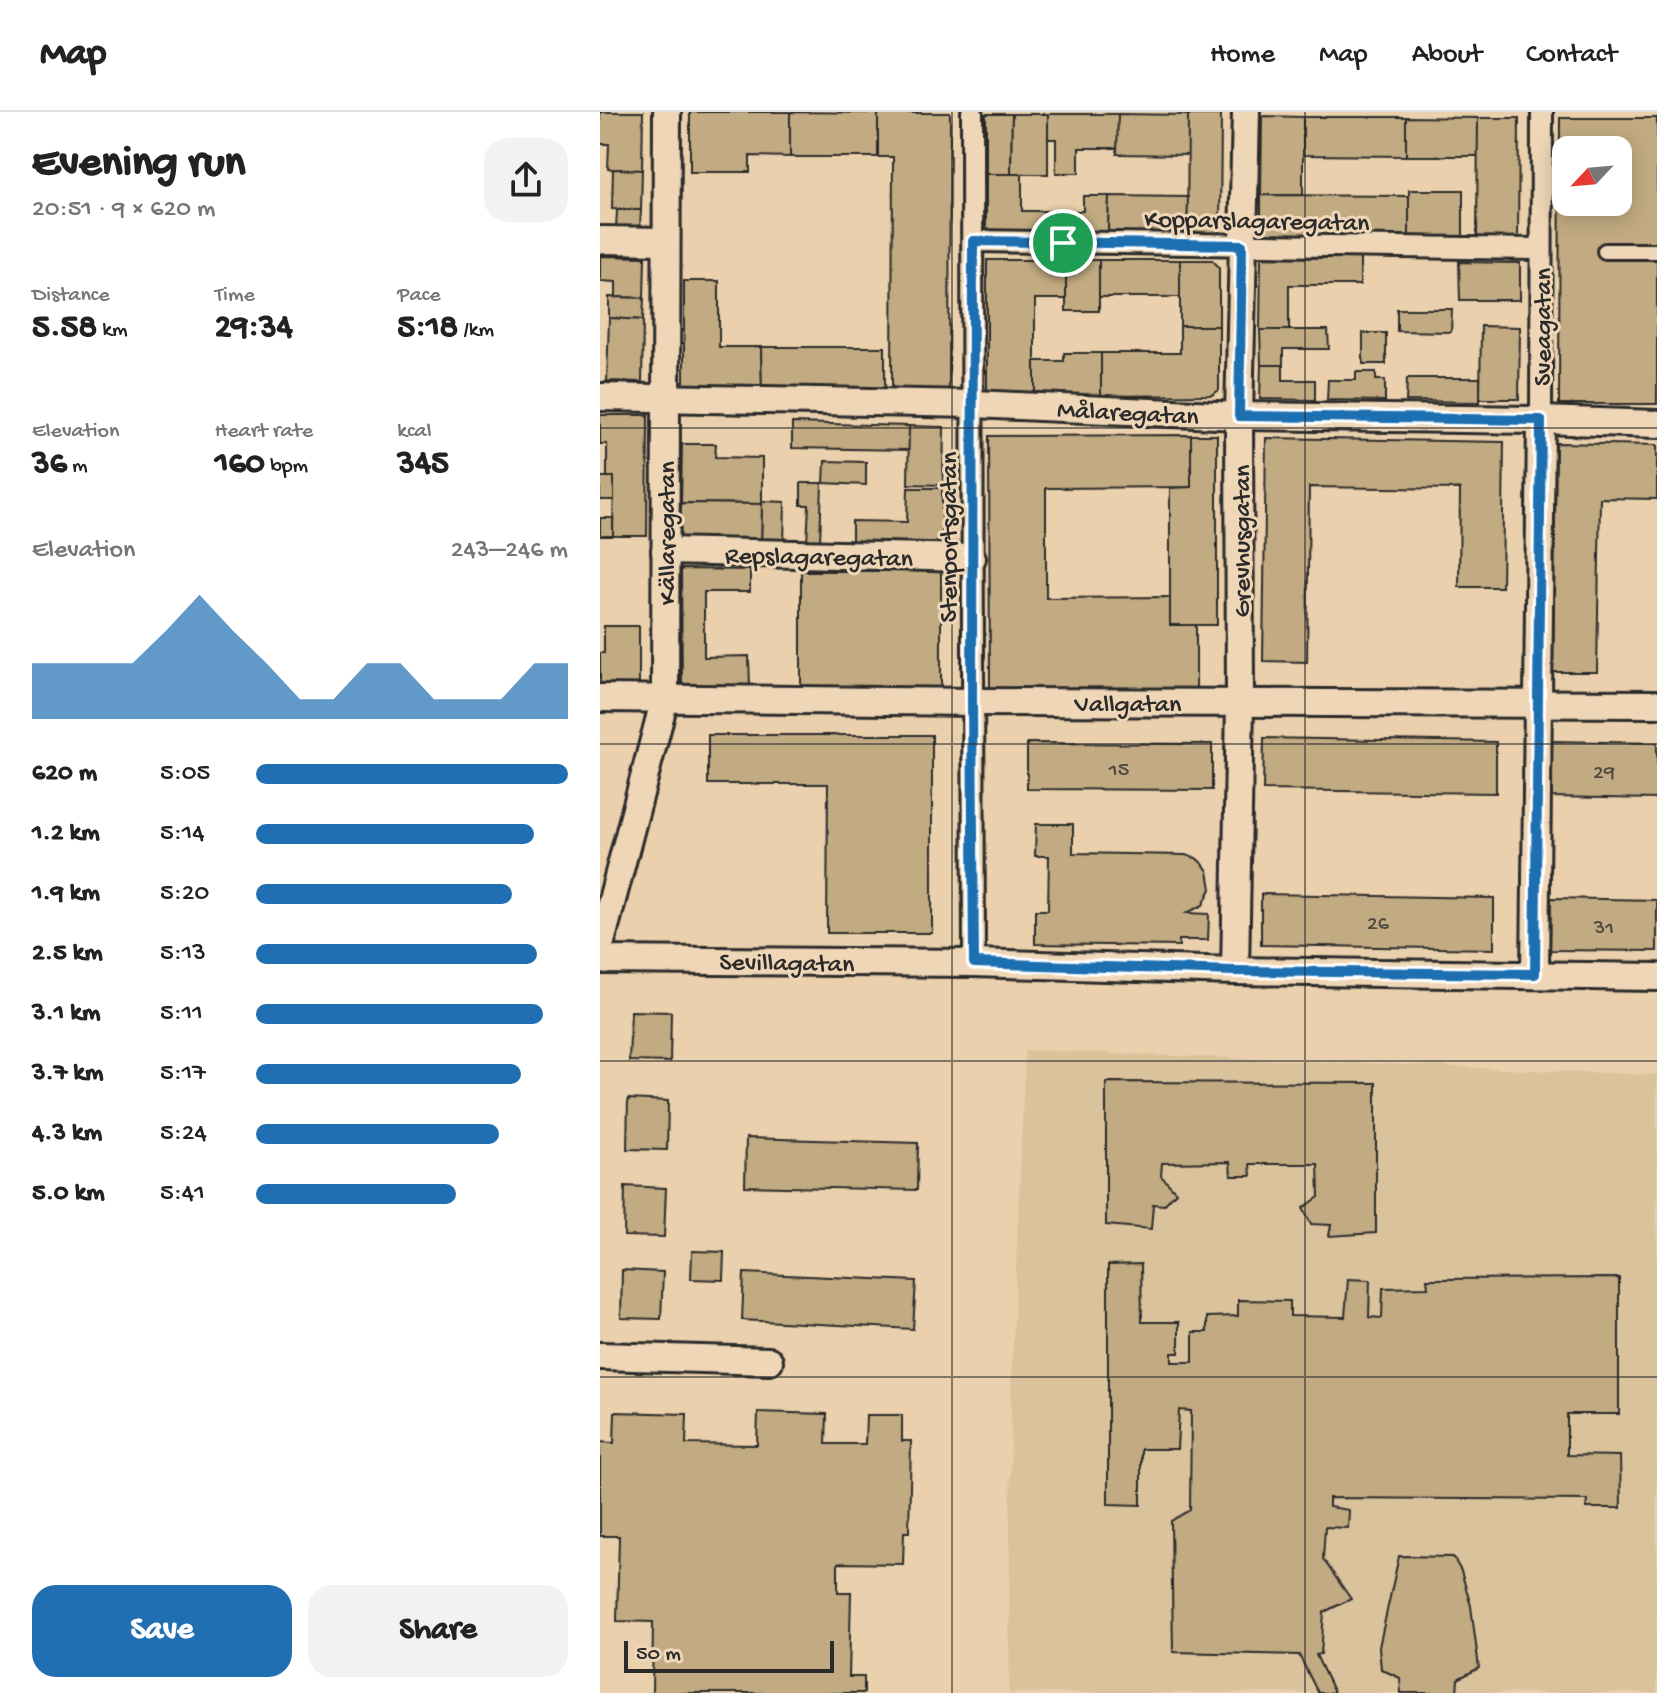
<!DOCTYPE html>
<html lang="en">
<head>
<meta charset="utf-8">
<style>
	:root { --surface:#fff; --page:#f2f2f2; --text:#222; --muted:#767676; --line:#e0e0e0; --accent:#1f6fb2 }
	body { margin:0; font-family:"Gochi Hand",sans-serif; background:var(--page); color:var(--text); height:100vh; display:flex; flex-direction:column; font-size:30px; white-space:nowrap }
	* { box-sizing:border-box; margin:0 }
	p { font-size:26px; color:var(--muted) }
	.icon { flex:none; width:44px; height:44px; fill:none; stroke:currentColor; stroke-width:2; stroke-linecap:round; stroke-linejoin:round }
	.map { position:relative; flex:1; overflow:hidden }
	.side { display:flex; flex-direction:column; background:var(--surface); width:600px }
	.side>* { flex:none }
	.needle { width:52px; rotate:244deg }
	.buttons { position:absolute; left:952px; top:24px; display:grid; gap:16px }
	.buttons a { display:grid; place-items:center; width:80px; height:80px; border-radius:16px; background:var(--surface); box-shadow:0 4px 20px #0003; font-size:40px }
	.scale { position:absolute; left:24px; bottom:20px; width:210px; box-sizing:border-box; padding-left:8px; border:4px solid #2b2b2b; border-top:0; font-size:22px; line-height:28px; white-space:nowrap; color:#2b2b2b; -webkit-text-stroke:6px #eed6b6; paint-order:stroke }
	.pin { position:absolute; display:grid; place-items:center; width:68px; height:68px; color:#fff; margin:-34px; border:4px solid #fff; border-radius:50%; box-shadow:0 2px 8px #0007 }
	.round { display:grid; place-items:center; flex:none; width:84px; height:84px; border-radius:24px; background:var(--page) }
	.headline { display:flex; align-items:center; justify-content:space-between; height:136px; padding:0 32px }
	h1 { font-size:44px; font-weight:700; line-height:60px }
	.metrics { display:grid; grid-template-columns:repeat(3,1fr); gap:12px; height:136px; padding:8px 32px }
	.metrics div { display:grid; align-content:center }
	.metrics b { font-size:34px; font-weight:700 }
	.metrics small { font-size:22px; font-weight:400 }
	.metrics p { font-size:22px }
	.chart { height:224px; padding:16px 32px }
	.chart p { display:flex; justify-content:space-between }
	.chart svg { width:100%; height:144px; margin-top:8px; fill:var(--accent); opacity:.7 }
	.cta { display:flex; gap:16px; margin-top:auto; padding:16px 32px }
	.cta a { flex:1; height:92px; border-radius:24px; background:var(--accent); color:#fff; font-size:32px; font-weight:700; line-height:92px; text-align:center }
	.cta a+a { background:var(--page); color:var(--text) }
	ul { padding:0 32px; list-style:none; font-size:26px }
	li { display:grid; grid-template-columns:128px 96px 1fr; align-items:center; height:60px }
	li i { height:20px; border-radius:10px; background:var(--accent) }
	header { display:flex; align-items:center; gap:48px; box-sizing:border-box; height:112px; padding:0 40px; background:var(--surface); border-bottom:2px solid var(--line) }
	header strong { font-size:38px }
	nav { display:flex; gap:44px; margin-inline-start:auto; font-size:28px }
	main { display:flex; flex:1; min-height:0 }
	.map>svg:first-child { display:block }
</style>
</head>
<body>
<header>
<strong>Map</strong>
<nav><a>Home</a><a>Map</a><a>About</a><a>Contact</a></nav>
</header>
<main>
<section class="side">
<div class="headline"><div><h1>Evening run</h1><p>20:51 · 9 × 620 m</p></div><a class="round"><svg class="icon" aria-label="share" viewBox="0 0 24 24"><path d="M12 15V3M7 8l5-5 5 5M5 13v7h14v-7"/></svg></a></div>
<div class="metrics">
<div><p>Distance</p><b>5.58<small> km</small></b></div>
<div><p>Time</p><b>29:34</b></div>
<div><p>Pace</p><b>5:18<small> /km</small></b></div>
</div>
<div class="metrics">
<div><p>Elevation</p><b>36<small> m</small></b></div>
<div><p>Heart rate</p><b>160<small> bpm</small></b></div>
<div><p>kcal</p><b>345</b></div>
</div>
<div class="chart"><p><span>Elevation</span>243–246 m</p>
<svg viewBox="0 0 160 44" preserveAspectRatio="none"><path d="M0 44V27L10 27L20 27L30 27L40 17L50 6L60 17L70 27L80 38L90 38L100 27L110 27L120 38L130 38L140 38L150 27L160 27V44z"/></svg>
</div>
<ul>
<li><b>620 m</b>5:05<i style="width:100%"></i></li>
<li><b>1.2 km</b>5:14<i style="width:89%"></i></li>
<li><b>1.9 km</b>5:20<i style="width:82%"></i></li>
<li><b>2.5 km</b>5:13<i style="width:90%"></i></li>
<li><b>3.1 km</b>5:11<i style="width:92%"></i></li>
<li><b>3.7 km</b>5:17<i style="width:85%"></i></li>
<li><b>4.3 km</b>5:24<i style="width:78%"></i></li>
<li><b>5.0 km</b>5:41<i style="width:64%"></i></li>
</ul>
<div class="cta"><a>Save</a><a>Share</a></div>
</section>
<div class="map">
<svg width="1057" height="1581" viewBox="0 0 1057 1581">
	<rect width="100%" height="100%" fill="#ead0ac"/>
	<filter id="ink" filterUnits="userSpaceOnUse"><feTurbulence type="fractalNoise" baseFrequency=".0125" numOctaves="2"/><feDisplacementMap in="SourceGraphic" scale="16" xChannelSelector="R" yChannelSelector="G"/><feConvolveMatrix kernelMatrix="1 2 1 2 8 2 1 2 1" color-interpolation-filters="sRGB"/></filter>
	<g filter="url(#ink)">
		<!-- built -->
		<path fill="#dac29d" d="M425,938L1057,963V1581H409L411,1277Z"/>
		<!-- building -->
		<g fill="#c2ab82" stroke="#2b2b2b" stroke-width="2" fill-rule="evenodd">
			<path d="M0,0H43L42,58L8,57L9,32H0Z"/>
			<path d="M90,0H190V45L150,44V60H90Z"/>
			<path d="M190,0L278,1V45H190Z"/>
			<path d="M278,1H350L349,277H292L293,45H278Z"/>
			<path d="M386,2H412L411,62H386Z"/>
			<path d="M412,2H448V62H411Z"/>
			<path d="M448,2H518V36H479V61H456V27H448Z"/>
			<path d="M518,2L588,3V43L517,42Z"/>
			<path d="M588,3H621L620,122H587Z"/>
			<path d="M662,4L703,5V83H661Z"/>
			<path d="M703,5H806V44L703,43Z"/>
			<path d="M806,5L878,6V44H806Z"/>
			<path d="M878,6H919L918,126H877Z"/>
			<path d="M960,6H1057V292H959ZM966,38H1018V90H966Z"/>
			<path d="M13,57L42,58L41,98L12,97Z"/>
			<path d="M386,62H422V99H483V84H509L508,121H386Z"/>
			<rect x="809" y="78" width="54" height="47"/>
			<path d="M661,83L809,84V125L661,124Z"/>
			<path d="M509,84L588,85L587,122L508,121Z"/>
			<path d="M17,98H41L40,116H16Z"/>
			<path d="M0,144L45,145L44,186L16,185V170L0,169Z"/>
			<path d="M661,145L760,146V173H689V218H660Z"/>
			<path d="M387,148H466V187H435V283H387Z"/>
			<rect x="466" y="148" width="33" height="51"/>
			<rect x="499" y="148" width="81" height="37"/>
			<path d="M580,148H612L619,155V214H580Z"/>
			<path d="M859,150L920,151V188H860Z"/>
			<path d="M84,169H119V235H161L162,278H84Z"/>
			<path d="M9,185L44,186L43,208L9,206Z"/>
			<path d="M797,197H852L851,220L797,219Z"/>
			<path d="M9,206L43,208L42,270L7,269Z"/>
			<path d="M580,214H619V278L612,283L501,284V241H580Z"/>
			<path d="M881,214L920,215L919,287H880Z"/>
			<path d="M660,218H728L729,237H683V253H661Z"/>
			<rect x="763" y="221" width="23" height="31"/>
			<path d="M161,235H285V278H162Z"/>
			<path d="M464,241H501V284L435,283V249H464Z"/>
			<path d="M661,253H683V268H715V288L660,287Z"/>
			<path d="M756,260H776V268H785V289L727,288L728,268H756Z"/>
			<path d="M807,266H880V290L806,289Z"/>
			<path d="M0,303H48L47,424H13L14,365H7V332H0Z"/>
			<path d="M192,311L309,314V338L192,336Z"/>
			<path d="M309,314L344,315L343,373L308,372Z"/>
			<path d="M591,323V375L446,376V486L570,485V513H596V579L390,580L389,324Z"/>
			<path d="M591,323H617V513H570V376L591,375Z"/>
			<path d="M666,326L904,330L902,475H859L860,377L709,375L707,550L663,549Z"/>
			<path d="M956,331L1057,333V387L1000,386L997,560H953Z"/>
			<path d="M82,332H116L115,345L162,346V392L81,391Z"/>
			<path d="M225,349L266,350V373L224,371Z"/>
			<rect x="0" y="365" width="14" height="23"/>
			<path d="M201,371H222L220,431H207L209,393H201Z"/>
			<path d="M308,376H342V435L252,433V409L307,410Z"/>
			<path d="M162,389L185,390L184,432L161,431Z"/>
			<path d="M81,391L162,392L161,431L80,430Z"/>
			<rect x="0" y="406" width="13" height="18"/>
			<path d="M81,457L150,458V480H104V545L149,544L150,575H82Z"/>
			<rect x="201" y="459" width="140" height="116"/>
			<path d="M4,514H39V573H0V541H4Z"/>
			<path d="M108,623H332V821H227L228,672H108Z"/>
			<path d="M664,626L896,630V681L663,678Z"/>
			<path d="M952,629L1057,631V687L951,685Z"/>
			<path d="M427,631L612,632V678L427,677Z"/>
			<path d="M436,712H473V741L585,743L596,746L603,752L608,759L611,777L603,793L587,801L609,802L608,828H579V834L435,832V798H448L449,744H435Z"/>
			<path d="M661,782L894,786V837L661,833Z"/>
			<path d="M951,786L1057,788V839L950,838Z"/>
			<path d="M31,899L71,900L70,950L29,949Z"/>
			<path d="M506,970L776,971V1121L729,1124L731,1113L711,1112L703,1096L719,1085L718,1052H650L651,1064H631L630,1050L562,1051L561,1064L576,1080L564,1093L553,1092L551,1117L506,1113Z"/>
			<path d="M28,987L68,989L67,1038L27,1037Z"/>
			<path d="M146,1026L318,1031L317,1078L145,1074Z"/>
			<path d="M25,1074L66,1076L64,1125L24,1124Z"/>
			<path d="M92,1139L124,1140L123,1168L91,1167Z"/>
			<path d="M541,1152L542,1210H579V1241H572V1250H593V1220H607V1205L638,1204V1188L690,1189V1204L745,1205L748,1167L770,1168L769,1205L782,1206L783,1176L828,1175L827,1167L1019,1166V1302H967V1343L1020,1344L1021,1396H986L987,1388L729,1386V1395L749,1398L748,1416L725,1415L723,1447L751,1487L724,1500L721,1542L716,1543L734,1581H718L699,1543L573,1540L571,1409L590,1398L591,1299L579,1298L577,1337H541V1393L508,1392V1153Z"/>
			<path d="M22,1158L63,1160L61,1207L21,1206Z"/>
			<path d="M144,1161L316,1169L313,1217L142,1208Z"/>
			<path d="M15,1300L87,1302L86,1332L157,1333L158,1300L227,1302L226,1332H265L266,1303H302V1329H311L309,1420H304L303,1452L238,1451V1480H251L249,1565H264V1581H52L53,1510L17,1509L19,1424H0V1330L14,1331Z"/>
			<path d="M799,1444L853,1445L861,1459L871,1494L879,1556L858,1567L857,1581H801L800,1566L781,1557L779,1535Z"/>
		</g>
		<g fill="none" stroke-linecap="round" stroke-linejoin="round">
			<defs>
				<path id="service" d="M1005,139H1057"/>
				<g id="pedestrian">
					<path d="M372,0C374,284 371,567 374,851"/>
					<path d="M373,129L941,137"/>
					<path d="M941,308L942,0"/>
				</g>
				<g id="minor">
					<path d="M0,128L66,129"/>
					<path d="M0,285L374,292L639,304L941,308L1057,312"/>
					<path d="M65,439L372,446"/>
					<path d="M0,586L377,590L1057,592"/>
					<path d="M0,834L65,586L67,0"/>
					<path d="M0,848L374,851L635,859L1057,865"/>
					<path d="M635,859L640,591L639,304L646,0"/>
					<path d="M935,862L941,308"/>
					<path d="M0,1244L169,1249"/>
				</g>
			</defs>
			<!-- service casing -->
			<use href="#service" stroke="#2b2b2b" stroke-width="20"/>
			<!-- pedestrian casing -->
			<use href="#pedestrian" stroke="#2b2b2b" stroke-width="26"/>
			<!-- minor casing -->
			<use href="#minor" stroke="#2b2b2b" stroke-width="32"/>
			<!-- service -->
			<use href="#service" stroke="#eed6b6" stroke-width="14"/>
			<!-- pedestrian -->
			<use href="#pedestrian" stroke="#eed6b6" stroke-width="20"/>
			<!-- minor -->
			<use href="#minor" stroke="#eed6b6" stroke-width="26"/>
		</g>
	</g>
	<g fill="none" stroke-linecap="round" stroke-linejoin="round" filter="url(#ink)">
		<defs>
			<path id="route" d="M373,129L642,133L639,304L941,308L935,862L635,859L374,851L372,589Z"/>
		</defs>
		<!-- route casing -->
		<use href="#route" stroke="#fff" stroke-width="16"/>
		<!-- route -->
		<use href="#route" stroke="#1f6fb2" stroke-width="10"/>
	</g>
	<!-- grid -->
	<path fill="none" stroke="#2b2b2b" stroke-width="2" stroke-opacity="0.55" d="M352,0V1581M705,0V1581M0,316H1057M0,632H1057M0,949H1057M0,1265H1057"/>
	<g text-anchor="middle" stroke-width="6" stroke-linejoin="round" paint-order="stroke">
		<!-- number labels -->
		<g font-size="22" fill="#514b41">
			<text x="519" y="663">15</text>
			<text x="1004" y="666">29</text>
			<text x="778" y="817">26</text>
			<text x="1004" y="821">31</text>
		</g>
		<!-- street labels -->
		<g font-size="26" fill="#2b2b2b" stroke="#eed6b6">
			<text transform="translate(657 107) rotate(1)" y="9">Kopparslagaregatan</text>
			<text transform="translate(941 215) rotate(-90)" y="9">Sveagatan</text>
			<text transform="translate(528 299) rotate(3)" y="9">Målaregatan</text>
			<text transform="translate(65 421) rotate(-90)" y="9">Källaregatan</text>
			<text transform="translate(347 425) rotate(-90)" y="9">Stenportsgatan</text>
			<text transform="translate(640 429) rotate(-90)" y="9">Grevhusgatan</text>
			<text transform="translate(219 443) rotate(1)" y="9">Repslagaregatan</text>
			<text x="528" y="599">Vallgatan</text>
			<text transform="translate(187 849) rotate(1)" y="9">Sevillagatan</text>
		</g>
	</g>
</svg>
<div class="buttons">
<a><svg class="needle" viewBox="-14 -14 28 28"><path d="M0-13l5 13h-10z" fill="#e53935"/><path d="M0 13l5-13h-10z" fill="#767676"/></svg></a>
</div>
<div class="scale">50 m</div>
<div class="pin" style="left:463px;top:131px;background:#1e9e55"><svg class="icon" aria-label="arrive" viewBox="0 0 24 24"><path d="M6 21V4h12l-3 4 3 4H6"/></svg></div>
</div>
</main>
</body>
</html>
